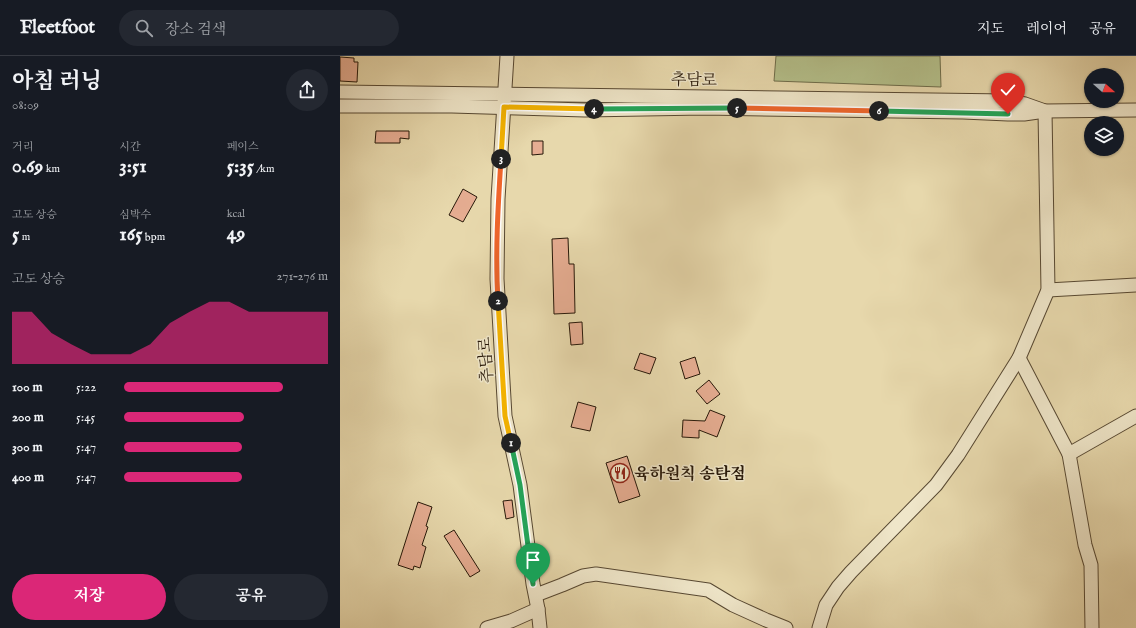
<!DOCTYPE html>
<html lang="ko">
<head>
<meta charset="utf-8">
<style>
	:root { --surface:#171b24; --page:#242831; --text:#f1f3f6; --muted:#9ea1a6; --line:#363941; --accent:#db2777 }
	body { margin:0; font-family:"IM FELL English","Noto Serif KR",serif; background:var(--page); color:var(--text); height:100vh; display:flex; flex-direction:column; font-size:15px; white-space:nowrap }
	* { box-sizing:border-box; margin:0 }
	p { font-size:13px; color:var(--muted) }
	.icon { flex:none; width:22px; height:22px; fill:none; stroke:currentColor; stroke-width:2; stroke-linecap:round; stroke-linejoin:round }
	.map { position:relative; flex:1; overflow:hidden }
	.side { display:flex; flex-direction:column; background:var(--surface); width:340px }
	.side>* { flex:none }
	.needle { width:26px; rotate:111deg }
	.fabs { position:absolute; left:744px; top:12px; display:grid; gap:8px }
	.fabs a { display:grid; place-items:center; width:40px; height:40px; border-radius:50%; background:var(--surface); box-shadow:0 1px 3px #0004; font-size:20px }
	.pin { position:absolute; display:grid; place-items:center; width:34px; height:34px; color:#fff; margin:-41px -17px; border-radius:50% 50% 50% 0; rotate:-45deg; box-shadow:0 0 4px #0007 }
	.pin .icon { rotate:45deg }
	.km { position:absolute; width:20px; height:20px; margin:-10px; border-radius:50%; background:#222; color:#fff; font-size:11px; line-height:20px; text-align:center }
	.round { display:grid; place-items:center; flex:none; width:42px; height:42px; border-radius:21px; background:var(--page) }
	.overview { display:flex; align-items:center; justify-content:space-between; height:68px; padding:0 12px }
	h1 { font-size:22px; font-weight:700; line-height:30px }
	.figures { display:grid; grid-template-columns:repeat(3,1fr); gap:6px; height:68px; padding:4px 12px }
	.figures div { display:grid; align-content:center }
	.figures b { font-size:20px; font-weight:700 }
	.figures small { font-size:11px; font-weight:400 }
	.figures p { font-size:11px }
	.chart { height:112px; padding:8px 12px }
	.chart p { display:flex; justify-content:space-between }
	.chart svg { width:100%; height:72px; margin-top:4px; fill:var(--accent); opacity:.7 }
	.action { display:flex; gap:8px; margin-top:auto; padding:8px 12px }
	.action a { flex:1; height:46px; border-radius:24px; background:var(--accent); color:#fff; font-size:16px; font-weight:700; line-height:46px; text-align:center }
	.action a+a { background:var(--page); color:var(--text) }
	ul { padding:0 12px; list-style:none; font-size:13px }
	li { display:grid; grid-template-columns:64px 48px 1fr; align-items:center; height:30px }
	li i { height:10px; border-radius:5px; background:var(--accent) }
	header { display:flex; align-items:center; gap:24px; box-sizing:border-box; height:56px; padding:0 20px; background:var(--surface); border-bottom:1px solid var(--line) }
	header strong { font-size:19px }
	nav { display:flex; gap:22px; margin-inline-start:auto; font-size:14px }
	.search { width:280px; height:36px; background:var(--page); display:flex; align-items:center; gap:10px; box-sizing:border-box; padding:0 14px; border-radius:22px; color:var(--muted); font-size:15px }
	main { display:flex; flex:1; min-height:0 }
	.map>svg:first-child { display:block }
</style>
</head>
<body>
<header>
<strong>Fleetfoot</strong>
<div class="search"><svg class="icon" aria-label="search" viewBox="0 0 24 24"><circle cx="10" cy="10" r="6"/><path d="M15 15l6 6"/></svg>장소 검색</div>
<nav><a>지도</a><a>레이어</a><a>공유</a></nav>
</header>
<main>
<section class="side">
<div class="overview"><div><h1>아침 러닝</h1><p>08:09</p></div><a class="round"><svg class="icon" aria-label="share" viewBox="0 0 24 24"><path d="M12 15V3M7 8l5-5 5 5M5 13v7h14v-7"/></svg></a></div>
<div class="figures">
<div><p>거리</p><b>0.69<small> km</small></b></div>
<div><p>시간</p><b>3:51</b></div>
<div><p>페이스</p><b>5:35<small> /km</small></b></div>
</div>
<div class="figures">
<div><p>고도 상승</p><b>5<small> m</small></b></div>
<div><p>심박수</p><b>165<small> bpm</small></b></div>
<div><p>kcal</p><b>49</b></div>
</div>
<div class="chart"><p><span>고도 상승</span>271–276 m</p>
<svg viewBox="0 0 160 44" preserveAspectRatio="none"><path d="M0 44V12L10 12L20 25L30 32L40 38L50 38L60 38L70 32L80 19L90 12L100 6L110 6L120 12L130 12L140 12L150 12L160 12V44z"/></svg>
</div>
<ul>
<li><b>100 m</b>5:22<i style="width:78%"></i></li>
<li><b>200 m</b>5:45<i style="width:59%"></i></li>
<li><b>300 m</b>5:47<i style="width:58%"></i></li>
<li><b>400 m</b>5:47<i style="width:58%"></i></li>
</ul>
<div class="action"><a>저장</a><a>공유</a></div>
</section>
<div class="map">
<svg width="796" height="572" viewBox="0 0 796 572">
	<rect width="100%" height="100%" fill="#e7d8ac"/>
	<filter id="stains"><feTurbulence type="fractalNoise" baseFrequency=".005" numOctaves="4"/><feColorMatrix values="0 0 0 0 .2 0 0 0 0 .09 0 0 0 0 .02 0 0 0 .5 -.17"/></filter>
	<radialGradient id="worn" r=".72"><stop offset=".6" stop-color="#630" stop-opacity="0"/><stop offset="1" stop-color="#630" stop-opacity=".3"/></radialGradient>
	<!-- green -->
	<path fill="#b4bf8a" stroke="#6e6c4a" d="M436,0H600L601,31L434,25Z"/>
	<!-- building -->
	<g fill="#e6ad92" stroke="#271809">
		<path d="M0,1L14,2V6H18L17,26L0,25Z"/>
		<path d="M36,75H69V83L60,82V87H35Z"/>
		<path d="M192,85H203V98L192,99Z"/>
		<path d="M123,133L137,141L123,166L109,159Z"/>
		<path d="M228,182L229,208H234L235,257L214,258L212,183Z"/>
		<path d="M242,266L243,288L231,289L229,267Z"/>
		<path d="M300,297L316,302L310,318L294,313Z"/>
		<path d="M355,301L360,318L345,323L340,306Z"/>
		<path d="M369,324L380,338L367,348L356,335Z"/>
		<path d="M238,346L256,351L250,375L231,371Z"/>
		<path d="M370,354L385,360L377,381L359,374V382L342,381L343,364L365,365Z"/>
		<path d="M287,400L300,440L279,447L266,407Z"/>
		<path d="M172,444L174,461L166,463L163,445Z"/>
		<path d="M78,446L92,451L86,470L88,471L82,489L86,491L80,512L74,510L73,514L58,509Z"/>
		<path d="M114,474L140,515L130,521L104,480Z"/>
	</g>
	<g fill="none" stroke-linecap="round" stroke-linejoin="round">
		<defs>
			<g id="minor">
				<path d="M167,0L158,143L157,223L165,360L180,429L193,528L198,553L200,572"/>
				<path d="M0,36L668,45L685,48L702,54"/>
				<path d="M0,50H112L245,54L364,52L623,56L668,58H684L705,55L796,54"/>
				<path d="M708,234L796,229"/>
				<path d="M679,302L729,398L796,360"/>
				<path d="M729,398L745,489L751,509L752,572"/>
				<path d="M196,539L222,529L243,520L256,518L368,534L393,549L426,564L446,572"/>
				<path d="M147,572L171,565L198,553"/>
				<path d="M479,572L486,549L498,531L511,516L596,429L618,399L679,302L708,234L705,55"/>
			</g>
		</defs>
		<!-- minor casing -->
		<use href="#minor" stroke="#574832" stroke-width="15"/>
		<!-- minor -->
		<use href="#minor" stroke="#efe6c9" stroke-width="13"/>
	</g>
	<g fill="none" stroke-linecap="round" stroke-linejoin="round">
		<defs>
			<path id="split-1" d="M171,387L180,429L193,528"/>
			<path id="split-2" d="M158,245L165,360L171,387"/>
			<path id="split-3" d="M158,245C155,198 158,150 161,103"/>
			<path id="split-4" d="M161,103L164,51L254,53"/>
			<path id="split-5" d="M254,53L397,52"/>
			<path id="split-6" d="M397,52L539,55"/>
			<path id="split-7" d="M539,55L668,58"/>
		</defs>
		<!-- split-1 casing -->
		<use href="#split-1" stroke="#fff" stroke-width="8"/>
		<!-- split-2 casing -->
		<use href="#split-2" stroke="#fff" stroke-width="8"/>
		<!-- split-3 casing -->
		<use href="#split-3" stroke="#fff" stroke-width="8"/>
		<!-- split-4 casing -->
		<use href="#split-4" stroke="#fff" stroke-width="8"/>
		<!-- split-5 casing -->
		<use href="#split-5" stroke="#fff" stroke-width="8"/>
		<!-- split-6 casing -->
		<use href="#split-6" stroke="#fff" stroke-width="8"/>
		<!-- split-7 casing -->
		<use href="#split-7" stroke="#fff" stroke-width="8"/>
		<!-- split-1 -->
		<use href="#split-1" stroke="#22a559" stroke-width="5"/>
		<!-- split-2 -->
		<use href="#split-2" stroke="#f5b400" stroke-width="5"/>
		<!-- split-3 -->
		<use href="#split-3" stroke="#f0652b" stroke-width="5"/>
		<!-- split-4 -->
		<use href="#split-4" stroke="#f5b400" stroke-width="5"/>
		<!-- split-5 -->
		<use href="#split-5" stroke="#22a559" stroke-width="5"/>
		<!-- split-6 -->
		<use href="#split-6" stroke="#f0652b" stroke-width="5"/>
		<!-- split-7 -->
		<use href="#split-7" stroke="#22a559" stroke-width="5"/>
	</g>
	<!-- icons -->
	<defs>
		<symbol id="restaurant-ring" viewBox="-11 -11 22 22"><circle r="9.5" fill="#efe6c9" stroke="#8f2418" stroke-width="1.5"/><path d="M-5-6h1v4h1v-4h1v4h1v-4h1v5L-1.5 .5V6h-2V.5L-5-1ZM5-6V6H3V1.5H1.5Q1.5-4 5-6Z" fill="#8f2418"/></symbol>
	</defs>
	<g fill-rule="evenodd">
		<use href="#restaurant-ring" x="269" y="406" width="22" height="22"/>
	</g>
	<g text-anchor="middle" stroke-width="3" stroke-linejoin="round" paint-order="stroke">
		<!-- street labels -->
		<g font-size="16" fill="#271809" stroke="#efe6c9">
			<text transform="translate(354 23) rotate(1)" y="6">추담로</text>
			<text transform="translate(145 304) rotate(-94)" y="6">추담로</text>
		</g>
		<!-- poi labels -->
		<g font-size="16" font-weight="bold" fill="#271809" stroke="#efe6c9" text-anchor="start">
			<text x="294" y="423">육하원칙 송탄점</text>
		</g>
	</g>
	<rect width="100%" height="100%" filter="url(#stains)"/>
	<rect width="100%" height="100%" fill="url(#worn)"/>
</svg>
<div class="fabs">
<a><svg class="needle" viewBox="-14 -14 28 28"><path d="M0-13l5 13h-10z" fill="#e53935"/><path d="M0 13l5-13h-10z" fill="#9ea1a6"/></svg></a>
<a><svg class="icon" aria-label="layers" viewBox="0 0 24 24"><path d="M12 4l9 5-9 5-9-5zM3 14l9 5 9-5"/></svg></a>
</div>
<div class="pin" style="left:193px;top:528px;background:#1e9e55"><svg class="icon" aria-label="arrive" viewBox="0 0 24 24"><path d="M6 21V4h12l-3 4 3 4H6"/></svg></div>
<div class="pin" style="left:668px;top:58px;background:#d93025"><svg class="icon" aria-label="check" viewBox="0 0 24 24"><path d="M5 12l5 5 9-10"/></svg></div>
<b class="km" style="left:171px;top:387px">1</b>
<b class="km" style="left:158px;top:245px">2</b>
<b class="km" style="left:161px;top:103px">3</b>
<b class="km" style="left:254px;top:53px">4</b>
<b class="km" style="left:397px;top:52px">5</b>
<b class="km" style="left:539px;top:55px">6</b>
</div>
</main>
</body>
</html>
